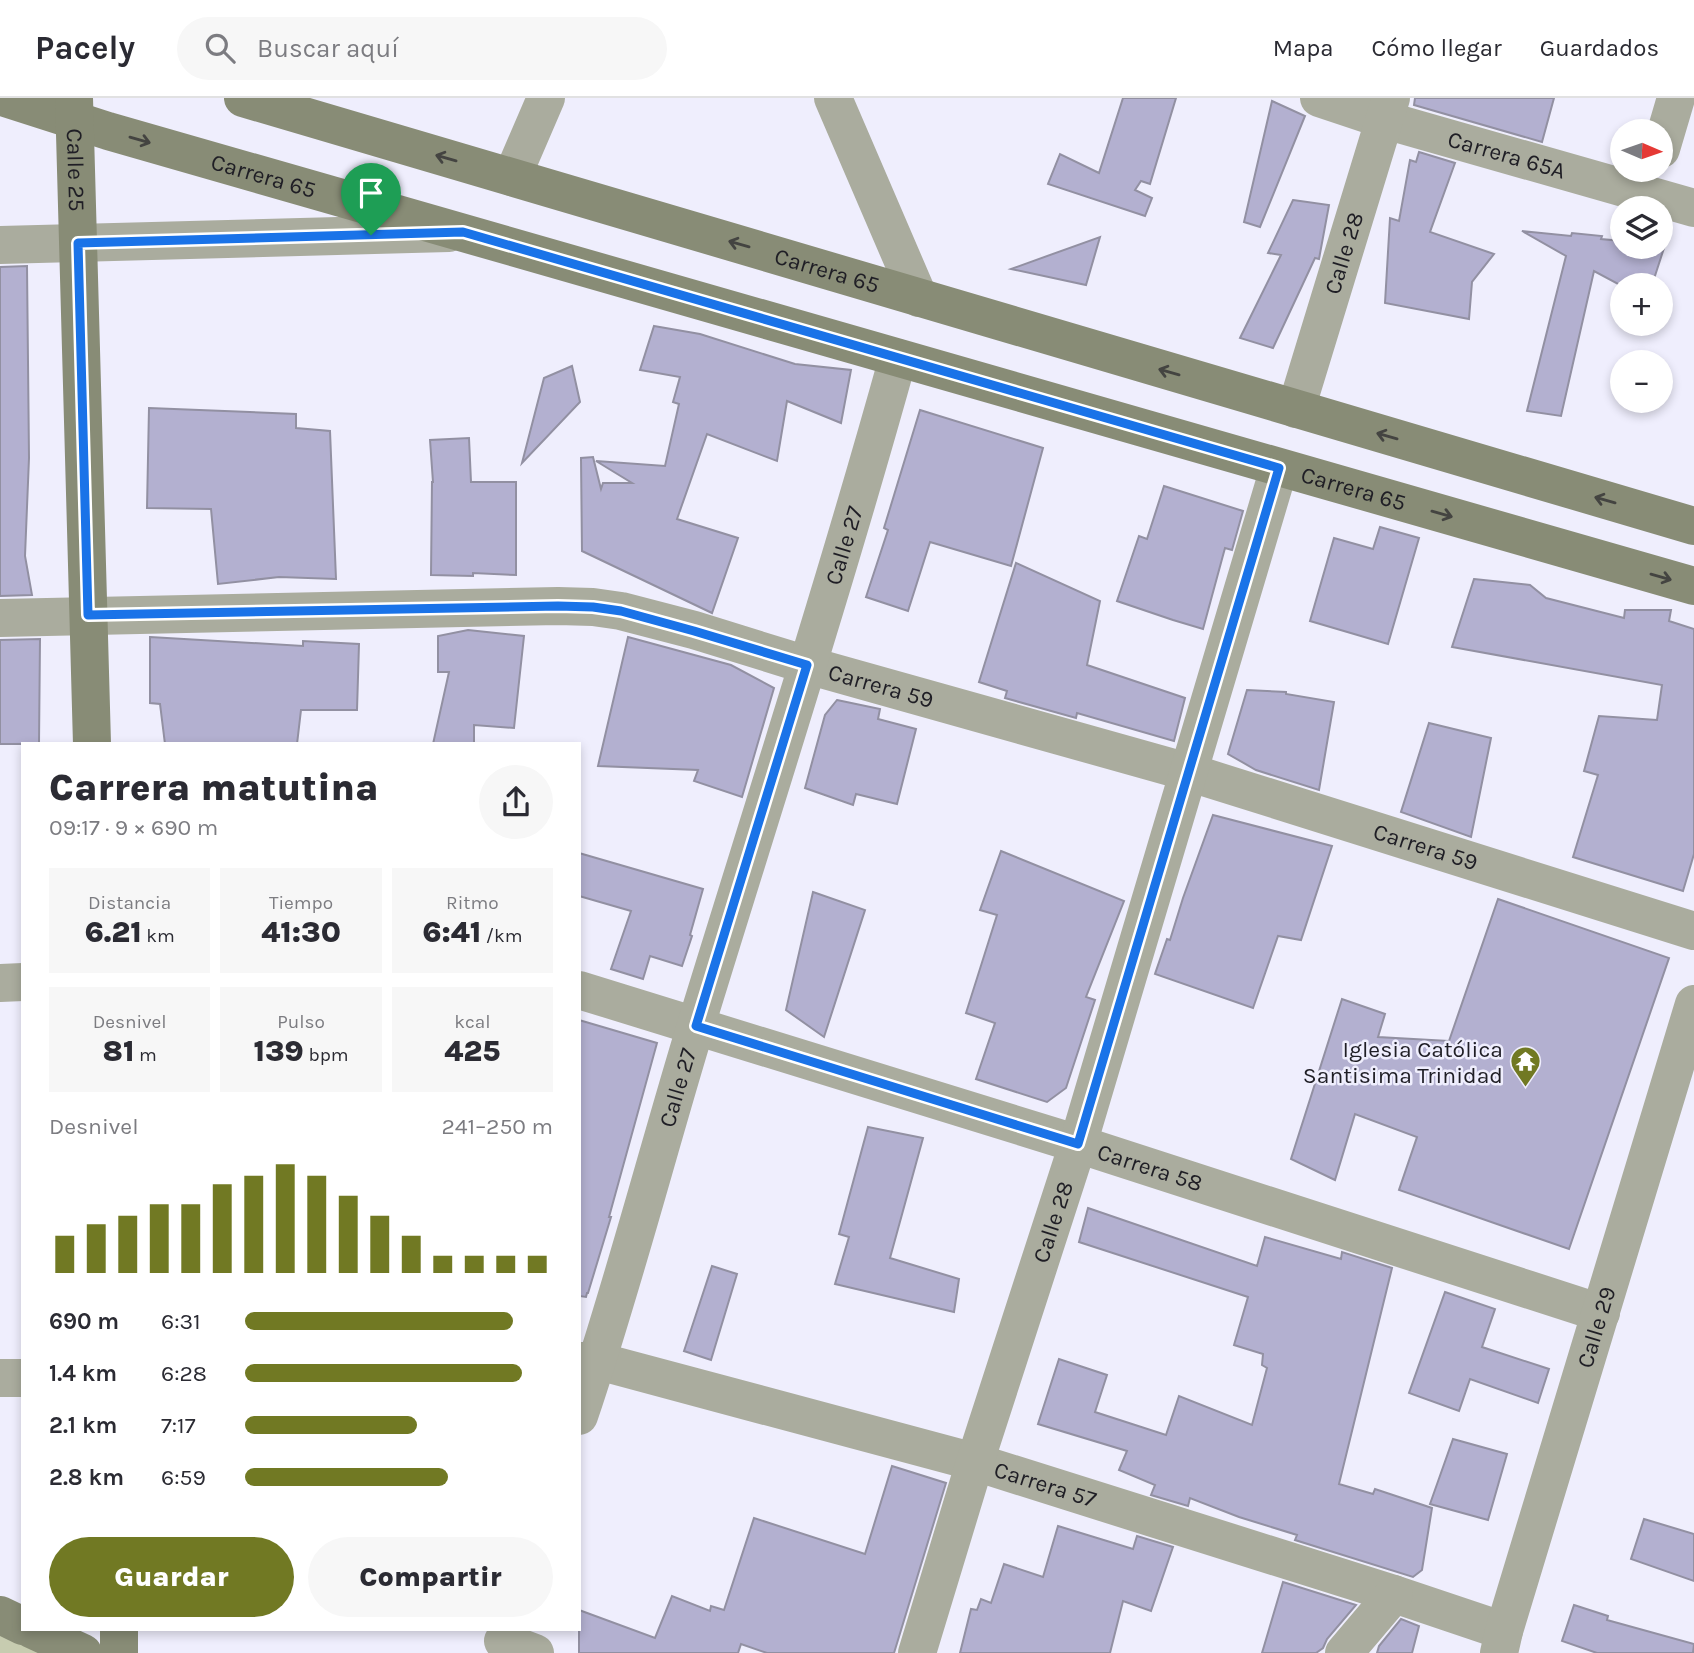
<!DOCTYPE html>
<html lang="es">
<head>
<meta charset="utf-8">
<style>
	:root { --surface:#fff; --page:#f7f7f7; --text:#2b2b33; --muted:#7c7c81; --line:#e1e1e2; --accent:#717923 }
	body { margin:0; font-family:Karla,sans-serif; background:var(--page); color:var(--text); height:100vh; display:flex; flex-direction:column; font-size:26px; white-space:nowrap }
	* { box-sizing:border-box; margin:0 }
	p { font-size:23px; color:var(--muted) }
	.icon { flex:none; width:38px; height:38px; fill:none; stroke:currentColor; stroke-width:2; stroke-linecap:round; stroke-linejoin:round }
	.map { position:relative; flex:1; overflow:hidden }
	.drawer { position:absolute; left:21px; top:644px; width:560px; height:889px; display:flex; flex-direction:column; background:var(--surface); border-radius:0px; box-shadow:0 4px 10px #0003 }
	.drawer>* { flex:none }
	.needle { width:46px; rotate:92deg }
	.fabs { position:absolute; left:1610px; top:21px; display:grid; gap:14px }
	.fabs a { display:grid; place-items:center; width:63px; height:63px; border-radius:50%; background:var(--surface); box-shadow:0 4px 10px #0003; font-size:35px }
	.pin { position:absolute; display:grid; place-items:center; width:60px; height:60px; color:#fff; margin:-72px -30px; border-radius:50% 50% 50% 0; rotate:-45deg; box-shadow:0 0 7px #0007 }
	.pin .icon { rotate:45deg }
	.round { display:grid; place-items:center; flex:none; width:74px; height:74px; border-radius:37px; background:var(--page) }
	.headline { display:flex; align-items:center; justify-content:space-between; height:119px; padding:0 28px }
	h1 { font-size:38px; font-weight:800; line-height:52px }
	.metrics { display:grid; grid-template-columns:repeat(3,1fr); gap:10px; height:119px; padding:7px 28px }
	.metrics div { display:grid; align-content:center; border-radius:0px; background:var(--page); text-align:center }
	.metrics b { font-size:30px; font-weight:800 }
	.metrics small { font-size:19px; font-weight:400 }
	.metrics p { font-size:19px }
	.chart { height:196px; padding:14px 28px }
	.chart p { display:flex; justify-content:space-between }
	.chart svg { width:100%; height:126px; margin-top:7px; stroke:var(--accent); stroke-width:6 }
	.cta { display:flex; gap:14px; margin-top:auto; padding:14px 28px }
	.cta a { flex:1; height:80px; border-radius:42px; background:var(--accent); color:#fff; font-size:28px; font-weight:800; line-height:80px; text-align:center }
	.cta a+a { background:var(--page); color:var(--text) }
	ul { padding:0 28px; list-style:none; font-size:23px }
	li { display:grid; grid-template-columns:112px 84px 1fr; align-items:center; height:52px }
	li i { height:18px; border-radius:9px; background:var(--accent) }
	header { display:flex; align-items:center; gap:42px; box-sizing:border-box; height:98px; padding:0 35px; background:var(--surface); border-bottom:2px solid var(--line) }
	header strong { font-size:33px }
	nav { display:flex; gap:38px; margin-inline-start:auto; font-size:24px }
	.search { width:490px; height:63px; background:var(--page); display:flex; align-items:center; gap:18px; box-sizing:border-box; padding:0 24px; border-radius:38px; color:var(--muted); font-size:26px }
	.map>svg:first-child { display:block }
</style>
</head>
<body>
<header>
<strong>Pacely</strong>
<div class="search"><svg class="icon" aria-label="search" viewBox="0 0 24 24"><circle cx="10" cy="10" r="6"/><path d="M15 15l6 6"/></svg>Buscar aquí</div>
<nav><a>Mapa</a><a>Cómo llegar</a><a>Guardados</a></nav>
</header>
<div class="map">
<svg width="1694" height="1555" viewBox="0 0 1694 1555">
	<rect width="100%" height="100%" fill="#efeefd"/>
	<!-- green -->
	<path fill="#c7ccb0" d="M0,1528L58,1555H0Z"/>
	<!-- building -->
	<g fill="#b3b0d0" stroke="#9290a2" stroke-width="2">
		<path d="M1123,0H1176L1150,86L1141,83L1135,92L1152,100L1145,118L1048,86L1060,56L1099,75Z"/>
		<path d="M1415,0H1554L1542,44L1414,7Z"/>
		<path d="M1272,3L1305,18L1260,129L1244,124Z"/>
		<path d="M1419,54L1455,65L1430,134L1494,156L1472,184L1469,221L1385,205L1390,120L1399,123L1410,62L1416,64Z"/>
		<path d="M1293,102L1329,107L1319,161L1315,160L1273,250L1240,240L1281,157L1268,155Z"/>
		<path d="M1522,133L1571,138L1572,135L1602,138L1601,141L1622,143V149H1661V147H1665L1652,187H1620L1594,173L1561,318L1527,313L1566,158Z"/>
		<path d="M1100,139L1086,187L1011,171Z"/>
		<path d="M27,168L29,360L25,458L32,497L0,498V169Z"/>
		<path d="M654,228L700,236L795,266L851,272L841,325L787,303L777,363L707,336L677,421L738,440L712,515L582,453L581,360L593,359L601,391L603,385H632L596,363L665,368L679,306L673,304L680,279L640,272Z"/>
		<path d="M572,268L580,304L522,365L544,280Z"/>
		<path d="M149,310L296,316V330L330,333L336,481L279,479L218,486L211,411L147,410Z"/>
		<path d="M920,312L1043,350L1011,468L930,444L908,513L866,499L888,432L884,430Z"/>
		<path d="M469,340L471,384H516V477L473,475V478L431,477L432,384H433L430,342Z"/>
		<path d="M1164,388L1243,413L1232,452L1225,450L1203,531L1173,522L1117,503L1139,438L1147,441Z"/>
		<path d="M1380,429L1419,440L1388,546L1310,523L1334,440L1373,451Z"/>
		<path d="M1016,465L1100,503L1087,567L1185,600L1174,643L1077,615L1076,620L1005,600L1007,593L979,584Z"/>
		<path d="M1474,481L1530,487L1546,500L1624,520L1625,512H1671L1669,523L1694,531V756L1683,793L1573,759L1598,677L1584,673L1599,618L1657,622L1662,587L1452,549Z"/>
		<path d="M468,532L524,538L514,630L474,627V646H433L449,574H438V538Z"/>
		<path d="M150,539L303,548V543L359,546L357,612H301L297,646H165L160,606L150,605Z"/>
		<path d="M628,539L731,567L774,590L742,699L694,683L698,672L598,668Z"/>
		<path d="M40,541L39,646H0V542Z"/>
		<path d="M1247,592L1286,594V596L1334,604L1319,692L1256,672L1228,656Z"/>
		<path d="M837,602L880,611L878,621L916,631L897,706L856,696L853,707L805,690L825,617Z"/>
		<path d="M1429,625L1491,640L1471,739L1401,714Z"/>
		<path d="M1213,717L1332,748L1301,842L1278,838L1253,910L1155,876L1167,841L1170,842L1183,800Z"/>
		<path d="M1001,753L1124,803L1086,899L1095,902L1066,990L1047,1004L976,981L995,925L966,915L997,817L980,812Z"/>
		<path d="M579,755L703,791L690,837L692,838L682,868L650,858L643,881L611,871L631,813L579,798Z"/>
		<path d="M813,794L865,812L824,939L786,912Z"/>
		<path d="M1498,801L1669,860L1569,1151L1399,1092L1417,1039L1355,1016L1335,1082L1291,1061L1342,901L1385,916L1378,939L1449,943Z"/>
		<path d="M579,922L657,945L609,1119H611L588,1195H587L586,1199L579,1198Z"/>
		<path d="M868,1029L923,1040L890,1160L959,1181L954,1214L835,1186L849,1139L839,1136Z"/>
		<path d="M1088,1110L1257,1168L1265,1139L1341,1161L1342,1154L1392,1170L1339,1386L1373,1396L1375,1391L1432,1410L1422,1472L1413,1479L1295,1442L1297,1437L1239,1419L1190,1400L1188,1408L1151,1397L1155,1387L1119,1372L1127,1353L1038,1326L1059,1261L1107,1277L1095,1314L1166,1337L1179,1298L1252,1327L1267,1270L1262,1267L1263,1256L1234,1247L1248,1199L1079,1144Z"/>
		<path d="M712,1168L737,1176L711,1262L684,1253Z"/>
		<path d="M1445,1194L1495,1211L1482,1249L1549,1271L1538,1305L1470,1281L1459,1313L1409,1295Z"/>
		<path d="M1453,1341L1507,1356L1488,1422L1430,1406Z"/>
		<path d="M892,1368L946,1385L894,1555H767L741,1546L738,1555H579V1512L655,1540L672,1498L710,1513L711,1508L724,1512L754,1420L865,1456Z"/>
		<path d="M1644,1421L1694,1436V1483L1631,1461Z"/>
		<path d="M1058,1428L1133,1451L1137,1438L1173,1449L1151,1513L1123,1503L1110,1555H960L971,1511L977,1512L981,1501L991,1505L1004,1466L1043,1479Z"/>
		<path d="M1283,1484L1356,1507L1327,1541L1323,1550L1316,1555H1262Z"/>
		<path d="M1574,1507L1608,1518L1607,1522L1694,1546L1693,1555H1597L1562,1543Z"/>
		<path d="M1401,1521L1419,1528L1412,1555H1377L1379,1548Z"/>
	</g>
	<g fill="none" stroke-linecap="round" stroke-linejoin="round">
		<!-- street -->
		<g stroke="#aaac9e" stroke-width="38">
			<path d="M833,0L919,200"/>
			<path id="s1" d="M1319,0L1385,22L1694,110"/>
			<path d="M1661,51L1676,0"/>
			<path d="M512,79L546,0"/>
			<path d="M0,147L449,135"/>
			<path id="s2" d="M1296,311L1391,0"/>
			<path id="s3" d="M0,520L558,508L593,509L621,513L694,532L807,567L1188,674L1694,833"/>
			<path d="M0,885L23,884"/>
			<path id="s4" d="M579,892L1078,1046L1601,1215"/>
			<path id="s5" d="M579,1263H598L975,1364L1394,1496L1504,1533"/>
			<path d="M0,1280H23"/>
			<path id="s6" d="M579,1318C623,1188 657,1055 697,924C765,703 836,483 898,260"/>
			<path d="M503,1543L535,1555"/>
			<path id="s7" d="M917,1555L975,1364L1078,1046L1279,370"/>
			<path d="M1344,1555L1394,1496"/>
			<path id="s8" d="M1499,1555L1504,1533L1694,906"/>
		</g>
		<!-- secondary -->
		<g stroke="#888c76" stroke-width="38">
			<path id="s9" d="M5,0L108,33L1694,488"/>
			<path id="s10" d="M74,0L92,646"/>
			<path id="s11" d="M243,0L1694,428"/>
			<path d="M0,1517L23,1528"/>
			<path d="M31,1531L83,1555"/>
			<path d="M119,1531V1555"/>
		</g>
	</g>
	<!-- one-way arrows -->
	<defs><path id="oneway-shaft" d="M-6 0H5M1.5-3L5.5 0L1.5 3" fill="none" stroke-width="1.6" stroke-linecap="round" stroke-linejoin="round" transform="scale(1.75)"/></defs>
	<g stroke="#444441">
		<use href="#oneway-shaft" transform="translate(140 42) rotate(16)"/>
		<use href="#oneway-shaft" transform="translate(446 60) rotate(-164)"/>
		<use href="#oneway-shaft" transform="translate(739 146) rotate(-164)"/>
		<use href="#oneway-shaft" transform="translate(1169 274) rotate(-164)"/>
		<use href="#oneway-shaft" transform="translate(1387 338) rotate(-164)"/>
		<use href="#oneway-shaft" transform="translate(1605 402) rotate(-164)"/>
		<use href="#oneway-shaft" transform="translate(1442 416) rotate(16)"/>
		<use href="#oneway-shaft" transform="translate(1661 479) rotate(16)"/>
	</g>
	<g fill="none" stroke-linecap="round" stroke-linejoin="round">
		<defs>
			<path id="route" d="M463,134L1279,370L1078,1046L696,928L807,567L694,533L621,513L593,509L558,508L88,517L78,145Z"/>
		</defs>
		<!-- route casing -->
		<use href="#route" stroke="#fff" stroke-width="14"/>
		<!-- route -->
		<use href="#route" stroke="#1a73e8" stroke-width="9"/>
	</g>
	<!-- icons -->
	<defs>
		<symbol id="temple-pin" viewBox="-11 -11 22 30"><path d="M0 17L-7.5 6A9.5 9.5 0 1 1 7.5 6Z" fill="#717923" stroke="#efeefd"/><path d="M0-6L5-2H3V0L6.5 2.5H4V6H1.5V3h-3V6H-4V2.5H-6.5L-3 0V-2H-5Z" fill="#fff"/></symbol>
	</defs>
	<g fill-rule="evenodd">
		<use href="#temple-pin" x="1508" y="946" width="35" height="47"/>
	</g>
	<g text-anchor="middle" stroke-width="5" stroke-linejoin="round" paint-order="stroke">
		<!-- street labels -->
		<g font-size="23" fill="#1f1e25" stroke="#efeefd">
			<text dy="8" stroke="none"><textPath href="#s1" startOffset="196">Carrera 65A</textPath></text>
			<text dy="8" stroke="none"><textPath href="#s10" startOffset="72">Calle 25</textPath></text>
			<text dy="8" stroke="none"><textPath href="#s9" startOffset="270">Carrera 65</textPath></text>
			<text dy="8" stroke="none"><textPath href="#s2" startOffset="163">Calle 28</textPath></text>
			<text dy="8" stroke="none"><textPath href="#s11" startOffset="609">Carrera 65</textPath></text>
			<text dy="8" stroke="none"><textPath href="#s9" startOffset="1404">Carrera 65</textPath></text>
			<text dy="8" stroke="none"><textPath href="#s6" startOffset="910">Calle 27</textPath></text>
			<text dy="8" stroke="none"><textPath href="#s3" startOffset="892">Carrera 59</textPath></text>
			<text dy="8" stroke="none"><textPath href="#s3" startOffset="1460">Carrera 59</textPath></text>
			<text dy="8" stroke="none"><textPath href="#s6" startOffset="343">Calle 27</textPath></text>
			<text dy="8" stroke="none"><textPath href="#s4" startOffset="598">Carrera 58</textPath></text>
			<text dy="8" stroke="none"><textPath href="#s7" startOffset="452">Calle 28</textPath></text>
			<text dy="8" stroke="none"><textPath href="#s8" startOffset="340">Calle 29</textPath></text>
			<text dy="8" stroke="none"><textPath href="#s5" startOffset="483">Carrera 57</textPath></text>
		</g>
		<!-- poi labels -->
		<g font-size="23" fill="#1f1e25" stroke="#efeefd" text-anchor="end">
			<text x="1503" y="959">Iglesia Católica<tspan x="1503" dy="26">Santisima Trinidad</tspan></text>
		</g>
	</g>
</svg>
<div class="fabs">
<a><svg class="needle" viewBox="-14 -14 28 28"><path d="M0-13l5 13h-10z" fill="#e53935"/><path d="M0 13l5-13h-10z" fill="#7c7c81"/></svg></a>
<a><svg class="icon" aria-label="layers" viewBox="0 0 24 24"><path d="M12 4l9 5-9 5-9-5zM3 14l9 5 9-5"/></svg></a>
<a>+</a>
<a>−</a>
</div>
<div class="pin" style="left:371px;top:137px;background:#1e9e55"><svg class="icon" aria-label="arrive" viewBox="0 0 24 24"><path d="M6 21V4h12l-3 4 3 4H6"/></svg></div>
<section class="drawer">
<div class="headline"><div><h1>Carrera matutina</h1><p>09:17 · 9 × 690 m</p></div><a class="round"><svg class="icon" aria-label="share" viewBox="0 0 24 24"><path d="M12 15V3M7 8l5-5 5 5M5 13v7h14v-7"/></svg></a></div>
<div class="metrics">
<div><p>Distancia</p><b>6.21<small> km</small></b></div>
<div><p>Tiempo</p><b>41:30</b></div>
<div><p>Ritmo</p><b>6:41<small> /km</small></b></div>
</div>
<div class="metrics">
<div><p>Desnivel</p><b>81<small> m</small></b></div>
<div><p>Pulso</p><b>139<small> bpm</small></b></div>
<div><p>kcal</p><b>425</b></div>
</div>
<div class="chart"><p><span>Desnivel</span>241–250 m</p>
<svg viewBox="0 0 160 44" preserveAspectRatio="none"><path d="M5 44V31M15 44V27M25 44V24M35 44V20M45 44V20M55 44V13M65 44V10M75 44V6M85 44V10M95 44V17M105 44V24M115 44V31M125 44V38M135 44V38M145 44V38M155 44V38"/></svg>
</div>
<ul>
<li><b>690 m</b>6:31<i style="width:87%"></i></li>
<li><b>1.4 km</b>6:28<i style="width:90%"></i></li>
<li><b>2.1 km</b>7:17<i style="width:56%"></i></li>
<li><b>2.8 km</b>6:59<i style="width:66%"></i></li>
</ul>
<div class="cta"><a>Guardar</a><a>Compartir</a></div>
</section>
</div>
</body>
</html>
